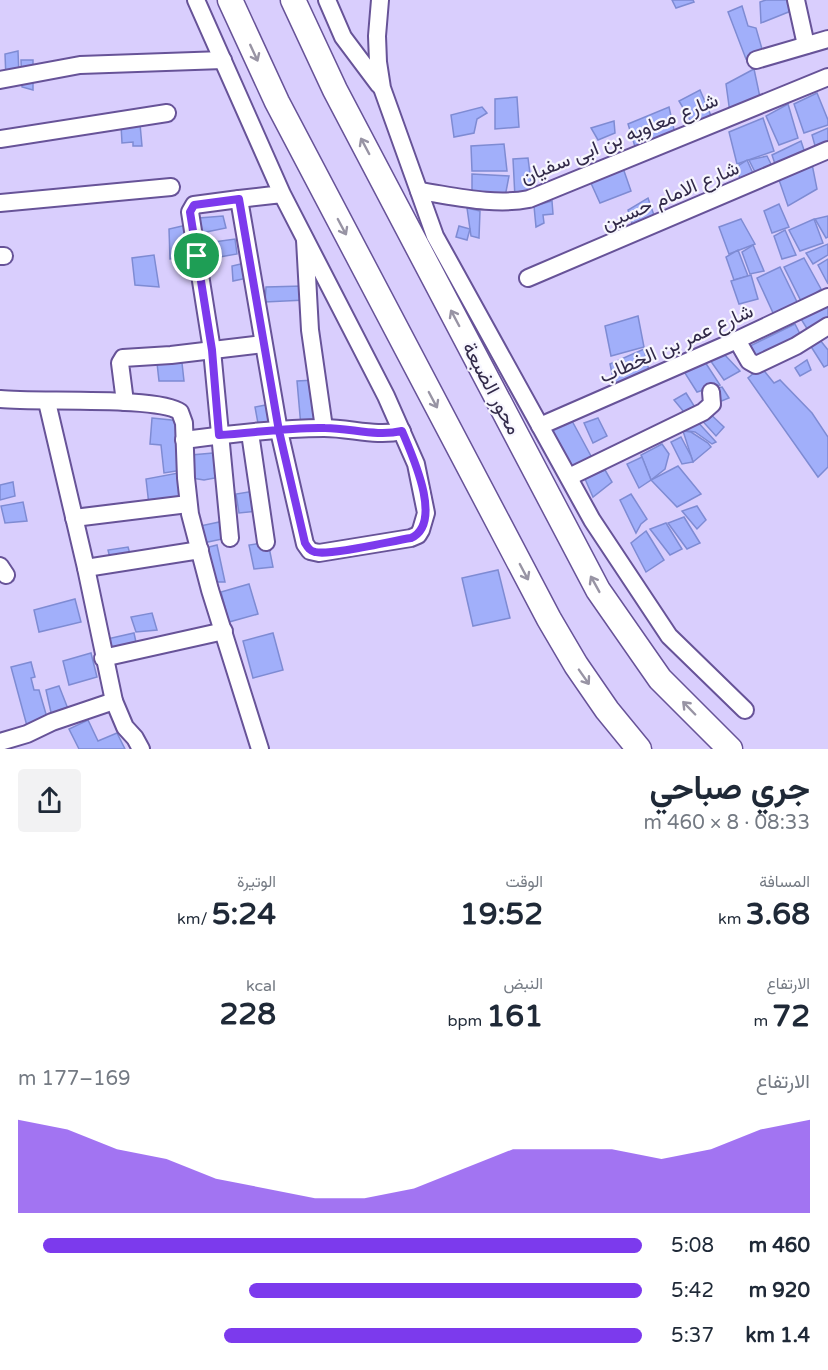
<!DOCTYPE html>
<html lang="ar">
<head>
<meta charset="utf-8">
<style>
	:root { --surface:#fff; --page:#f2f2f3; --text:#1f2937; --muted:#747a83; --accent:#7c3aed }
	body { margin:0; font-family:"Varela Round",Vazirmatn,sans-serif; background:var(--page); color:var(--text); direction:rtl; height:100vh; display:flex; flex-direction:column; font-size:22px; white-space:nowrap }
	* { box-sizing:border-box; margin:0 }
	p { font-size:20px; color:var(--muted) }
	.icon { flex:none; width:33px; height:33px; fill:none; stroke:currentColor; stroke-width:2; stroke-linecap:round; stroke-linejoin:round }
	.map { position:relative; height:749px; overflow:hidden; direction:ltr }
	.panel { display:flex; flex-direction:column; background:var(--surface); flex:1 }
	.panel>* { flex:none }
	.pin { position:absolute; display:grid; place-items:center; width:51px; height:51px; color:#fff; margin:-26px; border:3px solid #fff; border-radius:50%; box-shadow:0 2px 6px #0007 }
	.round { display:grid; place-items:center; flex:none; width:63px; height:63px; border-radius:6px; background:var(--page) }
	.overview { display:flex; align-items:center; justify-content:space-between; height:102px; padding:0 18px }
	h1 { font-size:33px; font-weight:700; line-height:45px }
	.stats { display:grid; grid-template-columns:repeat(3,1fr); gap:9px; height:102px; padding:6px 18px }
	.stats div { display:grid; align-content:center }
	.stats b { font-size:30px; font-weight:700 }
	.stats small { font-size:16px; font-weight:400 }
	.stats p { font-size:16px }
	.chart { height:168px; padding:12px 18px }
	.chart p { display:flex; justify-content:space-between }
	.chart svg { width:100%; height:108px; margin-top:6px; fill:var(--accent); opacity:.7 }
	ul { padding:0 18px; list-style:none; font-size:20px }
	li { display:grid; grid-template-columns:96px 72px 1fr; align-items:center; height:45px }
	li i { height:15px; border-radius:8px; background:var(--accent) }
	.map>svg:first-child { display:block }
</style>
</head>
<body>
<div class="map">
<svg width="828" height="749" viewBox="0 0 828 749">
	<rect width="100%" height="100%" fill="#d9cefd"/>
	<!-- building -->
	<g fill="#a1affa" stroke="#7e8bd3" stroke-width="1.5">
		<path d="M672,0H693L694,2L676,8Z"/>
		<path d="M766,0H787L791,11L761,23L760,2Z"/>
		<path d="M742,6L748,26L756,28L762,49L746,59L728,12Z"/>
		<path d="M18,51L19,76L6,79L5,54Z"/>
		<path d="M21,60H33V90L22,87Z"/>
		<path d="M754,69L761,102L730,113L726,84Z"/>
		<path d="M700,90L712,118L696,130L679,101Z"/>
		<path d="M817,93L828,120V125L804,133L794,104Z"/>
		<path d="M517,97L519,127L495,129V99Z"/>
		<path d="M788,104L798,138L779,145L766,116Z"/>
		<path d="M482,107L487,113L477,119L474,133L454,137L451,115Z"/>
		<path d="M669,107L675,134L636,150L628,124Z"/>
		<path d="M763,118L774,151L737,164L729,132Z"/>
		<path d="M614,121L615,133L598,140L591,128Z"/>
		<path d="M140,124L142,146H133V142L122,143L121,125Z"/>
		<path d="M828,128V147L817,153L812,135Z"/>
		<path d="M801,141L806,156L776,167L772,155Z"/>
		<path d="M504,144L507,171H472L471,146Z"/>
		<path d="M767,156L774,170L757,176L749,160Z"/>
		<path d="M528,158L533,197L515,198L513,159Z"/>
		<path d="M747,160L755,178L742,184L736,167Z"/>
		<path d="M812,164L817,189L788,206L778,177Z"/>
		<path d="M623,168L631,191L600,203L590,181Z"/>
		<path d="M472,174L509,176L505,197L472,196Z"/>
		<path d="M648,198L656,221L634,230L628,210Z"/>
		<path d="M552,201L553,214L543,215L544,223L536,227L534,206Z"/>
		<path d="M779,204L789,227L772,233L764,211Z"/>
		<path d="M467,208L480,211L479,238L471,236Z"/>
		<path d="M223,216L226,228L201,233L199,218Z"/>
		<path d="M828,216V237L826,238L815,219Z"/>
		<path d="M741,219L755,244L729,254L719,227Z"/>
		<path d="M814,219L823,243L800,251L789,230Z"/>
		<path d="M191,224L197,256L170,259L169,229Z"/>
		<path d="M459,226L470,229L467,240L456,237Z"/>
		<path d="M785,230L796,255L782,259L774,236Z"/>
		<path d="M235,239L237,254L208,259L207,243Z"/>
		<path d="M828,244V255L813,264L806,253Z"/>
		<path d="M753,245L764,271L750,274L742,252Z"/>
		<path d="M738,250L748,276L734,280L726,257Z"/>
		<path d="M154,255L159,287L135,285L132,258Z"/>
		<path d="M804,258L821,289L802,303L784,267Z"/>
		<path d="M828,259V284L818,265Z"/>
		<path d="M249,262L252,277L233,281L232,266Z"/>
		<path d="M780,267L798,304L774,315L757,278Z"/>
		<path d="M751,275L758,299L739,304L731,281Z"/>
		<path d="M303,286L305,300L265,302L266,287Z"/>
		<path d="M828,300V319L811,335L801,319Z"/>
		<path d="M638,316L644,347L611,356L605,326Z"/>
		<path d="M795,324L802,338L758,361L750,346Z"/>
		<path d="M820,340L828,350V365L824,367L810,345Z"/>
		<path d="M644,349L650,375L615,388L610,364Z"/>
		<path d="M723,353L740,371L724,380L710,360Z"/>
		<path d="M807,360L811,370L800,376L795,368Z"/>
		<path d="M705,362L720,385L697,392L683,370Z"/>
		<path d="M157,363H182L184,381H159Z"/>
		<path d="M761,367L774,383L780,380L812,413L828,437V467L818,477L748,378Z"/>
		<path d="M315,380L321,426L301,427L297,381Z"/>
		<path d="M722,387L729,398L719,402L712,389Z"/>
		<path d="M686,393L696,409L693,414L684,412L674,400Z"/>
		<path d="M271,404L274,428L259,429L255,407Z"/>
		<path d="M706,410L724,427L716,436L697,415Z"/>
		<path d="M152,418L181,421L182,470L164,473L161,445L150,444Z"/>
		<path d="M598,418L607,436L593,443L584,423Z"/>
		<path d="M571,419L592,458L571,469L549,429Z"/>
		<path d="M695,419L716,442L712,444L695,432L673,429Z"/>
		<path d="M683,431L691,432L708,443L711,447L693,462Z"/>
		<path d="M681,437L691,456L693,462L682,464L671,442Z"/>
		<path d="M662,444L669,454L665,469L651,480L641,455Z"/>
		<path d="M224,452L226,476L204,480L192,478L191,455Z"/>
		<path d="M642,457L651,480L639,488L627,464Z"/>
		<path d="M678,466L701,494L677,507L651,480Z"/>
		<path d="M605,470L612,482L593,497L585,479Z"/>
		<path d="M178,473L183,499L149,505L146,479Z"/>
		<path d="M13,482L15,496L0,500V485Z"/>
		<path d="M266,489L269,510L239,513L236,494Z"/>
		<path d="M631,494L647,519L641,524L636,533L620,500Z"/>
		<path d="M23,502L27,521L5,523L1,506Z"/>
		<path d="M697,506L706,520L697,529L682,511Z"/>
		<path d="M684,517L700,543L687,549L668,523Z"/>
		<path d="M224,521L227,538L203,543L200,526Z"/>
		<path d="M666,523L682,549L670,555L650,529Z"/>
		<path d="M646,531L664,560L646,572L631,543Z"/>
		<path d="M268,542L273,567L254,569L249,545Z"/>
		<path d="M217,545L225,582H211L205,548Z"/>
		<path d="M128,547L134,568L113,570L108,550Z"/>
		<path d="M498,570L510,618L473,626L462,578Z"/>
		<path d="M249,584L258,614L229,622L221,592Z"/>
		<path d="M75,599L81,622L39,632L34,610Z"/>
		<path d="M152,613L157,630L136,632L131,617Z"/>
		<path d="M134,633L137,647L110,653L107,639Z"/>
		<path d="M273,633L283,670L253,678L243,641Z"/>
		<path d="M91,653L97,677L69,685L63,661Z"/>
		<path d="M31,662L35,677L31,678L34,690H39L48,721L27,726L11,667Z"/>
		<path d="M59,686L70,714L52,717L46,690Z"/>
		<path d="M88,720L98,741L117,733L125,749H79L69,729Z"/>
	</g>
	<g fill="none" stroke-linecap="round" stroke-linejoin="round">
		<defs>
			<g id="minor">
				<path d="M196,0L282,194L386,396L416,464L426,513L421,530L418,535L411,538L319,553L310,551L305,544L279,431L239,199L282,194"/>
				<path d="M327,0L343,37L379,85"/>
				<path d="M380,0L377,36L378,62L382,88L435,236L592,520L669,636L745,710"/>
				<path d="M796,0L806,45"/>
				<path d="M756,60L828,39"/>
				<path d="M0,80L80,65L223,60"/>
				<path d="M0,139L167,113"/>
				<path d="M419,191C454,196 494,206 529,199L828,77"/>
				<path d="M0,203L171,187"/>
				<path d="M305,240L310,330L324,428"/>
				<path d="M0,256H4"/>
				<path d="M528,278L828,150"/>
				<path d="M737,340L749,361L756,365L796,346L828,326"/>
				<path d="M0,399C34,403 160,396 180,412L184,423L186,478L190,514L210,590L260,749"/>
				<path d="M47,402L86,568L114,701L125,727L135,738L141,749"/>
				<path d="M125,402L120,363L123,358L171,355L263,344"/>
				<path d="M540,426L737,340L828,297"/>
				<path d="M250,433L266,542"/>
				<path d="M184,440C229,434 278,428 324,428C351,428 376,437 402,431"/>
				<path d="M569,477L703,412L712,404L711,392"/>
				<path d="M74,518L188,504"/>
				<path d="M230,538L212,350L190,212L194,205L239,199"/>
				<path d="M0,566L6,575"/>
				<path d="M86,568L200,550"/>
				<path d="M103,658L224,631"/>
				<path d="M0,742L27,734L52,722L114,701"/>
			</g>
			<g id="highway">
				<path d="M230,0L277,102L549,619L576,665L607,710L639,749"/>
				<path d="M293,0L335,90L598,590L660,679L730,749"/>
			</g>
		</defs>
		<!-- minor casing -->
		<use href="#minor" stroke="#675398" stroke-width="20"/>
		<!-- highway casing -->
		<use href="#highway" stroke="#675398" stroke-width="27"/>
		<!-- minor -->
		<use href="#minor" stroke="#fff" stroke-width="16"/>
		<!-- highway -->
		<use href="#highway" stroke="#fff" stroke-width="24"/>
	</g>
	<!-- one-way arrows -->
	<defs><path id="oneway-shaft" d="M-6 0H5M1.5-3L5.5 0L1.5 3" fill="none" stroke-width="1.6" stroke-linecap="round" stroke-linejoin="round" transform="scale(1.5)"/></defs>
	<g stroke="#9894a4">
		<use href="#oneway-shaft" transform="translate(254 53) rotate(65)"/>
		<use href="#oneway-shaft" transform="translate(365 146) rotate(-118)"/>
		<use href="#oneway-shaft" transform="translate(342 227) rotate(62)"/>
		<use href="#oneway-shaft" transform="translate(455 318) rotate(-118)"/>
		<use href="#oneway-shaft" transform="translate(433 400) rotate(62)"/>
		<use href="#oneway-shaft" transform="translate(524 572) rotate(62)"/>
		<use href="#oneway-shaft" transform="translate(595 584) rotate(-119)"/>
		<use href="#oneway-shaft" transform="translate(584 677) rotate(55)"/>
		<use href="#oneway-shaft" transform="translate(689 708) rotate(-134)"/>
	</g>
	<g fill="none" stroke-linecap="round" stroke-linejoin="round">
		<defs>
			<path id="route" d="M197,256L212,350L219,435C254,433 290,427 325,428C351,428 376,437 402,431C412,455 444,523 411,538C391,541 330,556 315,552C310,551 308,548 305,543L279,431L239,199L194,205L190,212L197,256"/>
		</defs>
		<!-- route casing -->
		<use href="#route" stroke="#fff" stroke-width="12"/>
		<!-- route -->
		<use href="#route" stroke="#7c3aed" stroke-width="8"/>
	</g>
	<g text-anchor="middle" stroke-width="4.5" stroke-linejoin="round" paint-order="stroke">
		<!-- street labels -->
		<g font-size="20" fill="#322a49" stroke="#f7f6fe">
			<text transform="translate(619 138) rotate(-22)" y="7">شارع معاويه بن ابى سفيان</text>
			<text transform="translate(670 195) rotate(-23)" y="7">شارع الامام حسين</text>
			<text transform="translate(676 343) rotate(-24)" y="7">شارع عمر بن الخطاب</text>
			<text transform="translate(492 388) rotate(62)" y="7">محور الضبعة</text>
		</g>
	</g>
</svg>
<div class="pin" style="left:197px;top:256px;background:#1e9e55"><svg class="icon" aria-label="arrive" viewBox="0 0 24 24"><path d="M6 21V4h12l-3 4 3 4H6"/></svg></div>
</div>
<section class="panel">
<div class="overview"><div><h1>جري صباحي</h1><p>08:33 · 8 × 460 m</p></div><a class="round"><svg class="icon" aria-label="share" viewBox="0 0 24 24"><path d="M12 15V3M7 8l5-5 5 5M5 13v7h14v-7"/></svg></a></div>
<div class="stats">
<div><p>المسافة</p><b>3.68<small> km</small></b></div>
<div><p>الوقت</p><b>19:52</b></div>
<div><p>الوتيرة</p><b>5:24<small> /km</small></b></div>
</div>
<div class="stats">
<div><p>الارتفاع</p><b>72<small> m</small></b></div>
<div><p>النبض</p><b>161<small> bpm</small></b></div>
<div><p>kcal</p><b>228</b></div>
</div>
<div class="chart"><p><span>الارتفاع</span>169–177 m</p>
<svg viewBox="0 0 160 44" preserveAspectRatio="none"><path d="M0 44V6L10 10L20 18L30 22L40 30L50 34L60 38L70 38L80 34L90 26L100 18L110 18L120 18L130 22L140 18L150 10L160 6V44z"/></svg>
</div>
<ul>
<li><b>460 m</b>5:08<i style="width:96%"></i></li>
<li><b>920 m</b>5:42<i style="width:63%"></i></li>
<li><b>1.4 km</b>5:37<i style="width:67%"></i></li>
</ul>
</section>
</body>
</html>
